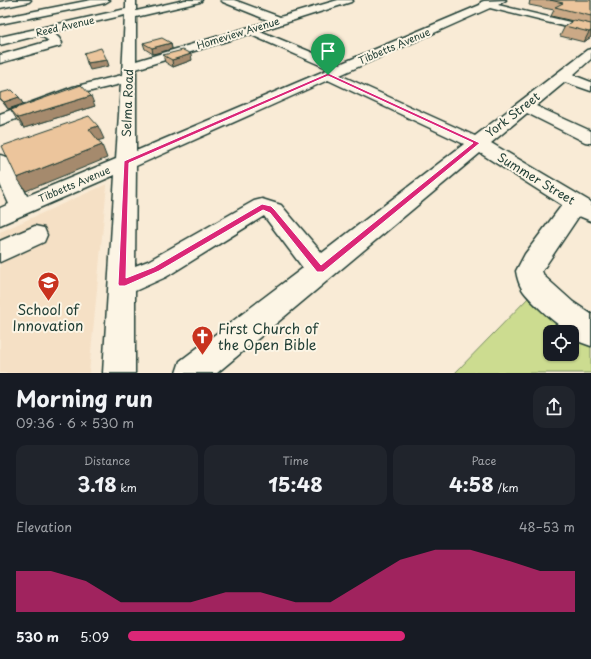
<!DOCTYPE html>
<html lang="en">
<head>
<meta charset="utf-8">
<style>
	:root { --surface:#171b24; --page:#20242c; --text:#f1f3f6; --muted:#9ea1a6; --accent:#db2777 }
	body { margin:0; font-family:"Playpen Sans",sans-serif; background:var(--page); color:var(--text); height:100vh; display:flex; flex-direction:column; font-size:15px; white-space:nowrap }
	* { box-sizing:border-box; margin:0 }
	p { font-size:13px; color:var(--muted) }
	.icon { flex:none; width:22px; height:22px; fill:none; stroke:currentColor; stroke-width:2; stroke-linecap:round; stroke-linejoin:round }
	.map { position:relative; height:373px; overflow:hidden }
	.drawer { display:flex; flex-direction:column; background:var(--surface); flex:1 }
	.drawer>* { flex:none }
	.buttons { position:absolute; left:543px; top:325px; display:grid; gap:8px }
	.buttons a { display:grid; place-items:center; width:36px; height:36px; border-radius:8px; background:var(--surface); box-shadow:0 1px 3px #0004; font-size:20px }
	.pin { position:absolute; display:grid; place-items:center; width:34px; height:34px; color:#fff; margin:-41px -17px; border-radius:50% 50% 50% 0; rotate:-45deg; box-shadow:0 0 4px #0007 }
	.pin .icon { rotate:45deg }
	.round { display:grid; place-items:center; flex:none; width:42px; height:42px; border-radius:12px; background:var(--page) }
	.overview { display:flex; align-items:center; justify-content:space-between; height:68px; padding:0 16px }
	h1 { font-size:22px; font-weight:700; line-height:30px }
	.figures { display:grid; grid-template-columns:repeat(3,1fr); gap:6px; height:68px; padding:4px 16px }
	.figures div { display:grid; align-content:center; border-radius:10px; background:var(--page); text-align:center }
	.figures b { font-size:20px; font-weight:700 }
	.figures small { font-size:11px; font-weight:400 }
	.figures p { font-size:11px }
	.chart { height:112px; padding:8px 16px }
	.chart p { display:flex; justify-content:space-between }
	.chart svg { width:100%; height:72px; margin-top:4px; fill:var(--accent); opacity:.7 }
	ul { padding:0 16px; list-style:none; font-size:13px }
	li { display:grid; grid-template-columns:64px 48px 1fr; align-items:center; height:30px }
	li i { height:10px; border-radius:5px; background:var(--accent) }
	.map>svg:first-child { display:block }
</style>
</head>
<body>
<div class="map">
<svg width="591" height="373" viewBox="0 0 591 373">
	<rect width="100%" height="100%" fill="#f9ebd6"/>
	<filter id="ink" filterUnits="userSpaceOnUse"><feTurbulence type="fractalNoise" baseFrequency=".025" numOctaves="2"/><feDisplacementMap in="SourceGraphic" scale="8" xChannelSelector="R" yChannelSelector="G"/><feConvolveMatrix kernelMatrix="1 2 1 2 8 2 1 2 1" color-interpolation-filters="sRGB"/></filter>
	<g filter="url(#ink)">
		<!-- built -->
		<path fill="#f5e0c5" d="M107,184L89,373H0V232Z"/>
		<!-- green -->
		<path fill="#ccdc90" stroke="#768c62" fill-rule="evenodd" d="M531,295L591,343V373H455ZM550,332H572V354H550Z"/>
		<g fill="none" stroke-linecap="round" stroke-linejoin="round">
			<defs>
				<g id="minor">
					<path d="M11,0H31L29,2L0,8V2Z"/>
					<path d="M91,0H110L105,3L0,24V18Z"/>
					<path d="M126,0H136V11L185,0H202L200,2L136,17V61L270,21L223,2L221,0H234L280,17L338,0H353L351,2L260,31L340,64L480,5L481,2L484,1L506,0L498,5L591,27V33L490,8L340,75L475,136L587,50L591,49V59L573,75L591,82V91L565,82L536,106L591,131V143L585,142L527,113L491,143L591,202V221L579,216L542,271L544,276L573,302L591,314V346L580,342L572,336V332C563,332 527,298 522,289C519,284 517,277 516,271L525,254L562,205L480,153L217,373H176L180,361L303,268L264,216L166,277L135,291V373H103L115,175L0,225V208L9,204L0,184V155L7,157L10,161L27,196L116,159L121,84L83,93L0,125V114L73,87L122,75L125,15L52,32L59,38L62,43L60,46L0,63V55L49,41L40,35L0,45V37L126,9ZM249,34L329,69L136,151V69ZM328,80L464,144L322,253L281,205L262,199L254,201L148,261L135,266L136,166Z"/>
					<path d="M35,226L44,228L47,235L44,242L0,262V241Z"/>
				</g>
			</defs>
			<!-- minor casing -->
			<use href="#minor" stroke="#1f3d34" stroke-width="3"/>
			<!-- minor -->
			<use href="#minor" fill="#fcf5e5" fill-rule="evenodd"/>
		</g>
		<!-- wall -->
		<g fill="#cba986" stroke="#1f3d34">
			<path d="M530,0H591V37L584,42L560,36L565,26L573,21L551,16L554,10L529,5Z"/>
			<path d="M143,43H171L172,49L153,54L145,49Z"/>
			<path d="M163,55L192,60L173,67L165,62Z"/>
			<path d="M0,93L19,97L23,104L8,109L0,99Z"/>
			<path d="M95,106L24,128L17,120L11,110Z"/>
		</g>
		<!-- shaded-wall -->
		<g fill="#a58a6d" stroke="#1f3d34">
			<path d="M591,31V37L584,42L589,32Z"/>
			<path d="M171,43L172,49L153,54L152,48Z"/>
			<path d="M191,54L192,60L173,67L172,60Z"/>
			<path d="M107,60L109,66L90,70L87,63Z"/>
			<path d="M91,96L95,106L24,128L18,118Z"/>
			<path d="M19,97L23,104L8,109L4,102Z"/>
			<path d="M98,126L104,139L94,142L89,129Z"/>
			<path d="M102,145L107,158L26,191L17,178Z"/>
		</g>
		<!-- building -->
		<g fill="#ecc59c" stroke="#1f3d34">
			<path d="M550,0H591V16L555,7L563,3Z"/>
			<path d="M574,20L591,24V31L589,32L565,26Z"/>
			<path d="M162,38L171,43L152,48L143,43Z"/>
			<path d="M101,48L107,60L87,63L84,53Z"/>
			<path d="M183,50L191,54L172,60L163,55Z"/>
			<path d="M81,85L91,96L18,118L11,110Z"/>
			<path d="M12,90L19,97L4,102L0,98V93Z"/>
			<path d="M89,116L98,126L89,129L102,145L17,178L2,146Z"/>
		</g>
	</g>
	<!-- route -->
	<path fill="#db2777" stroke="#fff" fill-rule="evenodd" d="M328,73L480,143L323,272H317L270,213L263,210L159,271L125,286H119L118,284L124,161ZM328,76L473,143L321,265L275,210L271,206L262,204L154,267L126,278L129,163Z"/>
	<!-- icons -->
	<defs>
		<symbol id="school-pin" viewBox="-11 -11 22 30"><path d="M0 17L-7.5 6A9.5 9.5 0 1 1 7.5 6Z" fill="#c8321e" stroke="#fcf5e5"/><path d="M0-5L7-2L0 1L-7-2ZM-4 1L0 2.5L4 1V4Q0 6-4 4Z" fill="#fff"/></symbol>
		<symbol id="church-pin" viewBox="-11 -11 22 30"><path d="M0 17L-7.5 6A9.5 9.5 0 1 1 7.5 6Z" fill="#c8321e" stroke="#fcf5e5"/><path d="M-1.2-6h2.4v3.5h3.3v2.4h-3.3V6h-2.4V-.1h-3.3v-2.4h3.3Z" fill="#fff"/></symbol>
	</defs>
	<g fill-rule="evenodd">
		<use href="#school-pin" x="36" y="270" width="25" height="34"/>
		<use href="#church-pin" x="190" y="324" width="25" height="34"/>
	</g>
	<g text-anchor="middle" stroke-width="4" stroke-linejoin="round" paint-order="stroke">
		<!-- far-street labels -->
		<g font-size="10" fill="#1f3d34" stroke="#fcf5e5">
			<text transform="translate(65 26) rotate(-13)" y="4">Reed Avenue</text>
			<text transform="translate(238 33) rotate(-17)" y="4">Homeview Avenue</text>
			<text transform="translate(394 46) rotate(-23)" y="4">Tibbetts Avenue</text>
			<text transform="translate(74 184) rotate(-23)" y="4">Tibbetts Avenue</text>
		</g>
		<!-- street labels -->
		<g font-size="12" fill="#1f3d34" stroke="#fcf5e5">
			<text transform="translate(128 103) rotate(-88)" y="4">Selma Road</text>
			<text transform="translate(513 115) rotate(-38)" y="4">York Street</text>
			<text transform="translate(536 179) rotate(31)" y="4">Summer Street</text>
		</g>
		<!-- near-poi labels -->
		<g font-size="14" fill="#1f3d34" stroke="#fcf5e5">
			<text x="48" y="315">School of<tspan x="48" dy="16">Innovation</tspan></text>
			<text x="218" y="334" text-anchor="start">First Church of<tspan x="218" dy="16">the Open Bible</tspan></text>
		</g>
	</g>
</svg>
<div class="buttons">
<a><svg class="icon" aria-label="locate" viewBox="0 0 24 24"><circle cx="12" cy="12" r="6"/><path d="M12 2v4M12 18v4M2 12h4M18 12h4"/></svg></a>
</div>
<div class="pin" style="left:328px;top:75px;background:#1e9e55"><svg class="icon" aria-label="arrive" viewBox="0 0 24 24"><path d="M6 21V4h12l-3 4 3 4H6"/></svg></div>
</div>
<section class="drawer">
<div class="overview"><div><h1>Morning run</h1><p>09:36 · 6 × 530 m</p></div><a class="round"><svg class="icon" aria-label="share" viewBox="0 0 24 24"><path d="M12 15V3M7 8l5-5 5 5M5 13v7h14v-7"/></svg></a></div>
<div class="figures">
<div><p>Distance</p><b>3.18<small> km</small></b></div>
<div><p>Time</p><b>15:48</b></div>
<div><p>Pace</p><b>4:58<small> /km</small></b></div>
</div>
<div class="chart"><p><span>Elevation</span>48–53 m</p>
<svg viewBox="0 0 160 44" preserveAspectRatio="none"><path d="M0 44V19L10 19L20 25L30 38L40 38L50 38L60 32L70 32L80 38L90 38L100 25L110 12L120 6L130 6L140 12L150 19L160 19V44z"/></svg>
</div>
<ul>
<li><b>530 m</b>5:09<i style="width:62%"></i></li>
</ul>
</section>
</body>
</html>
